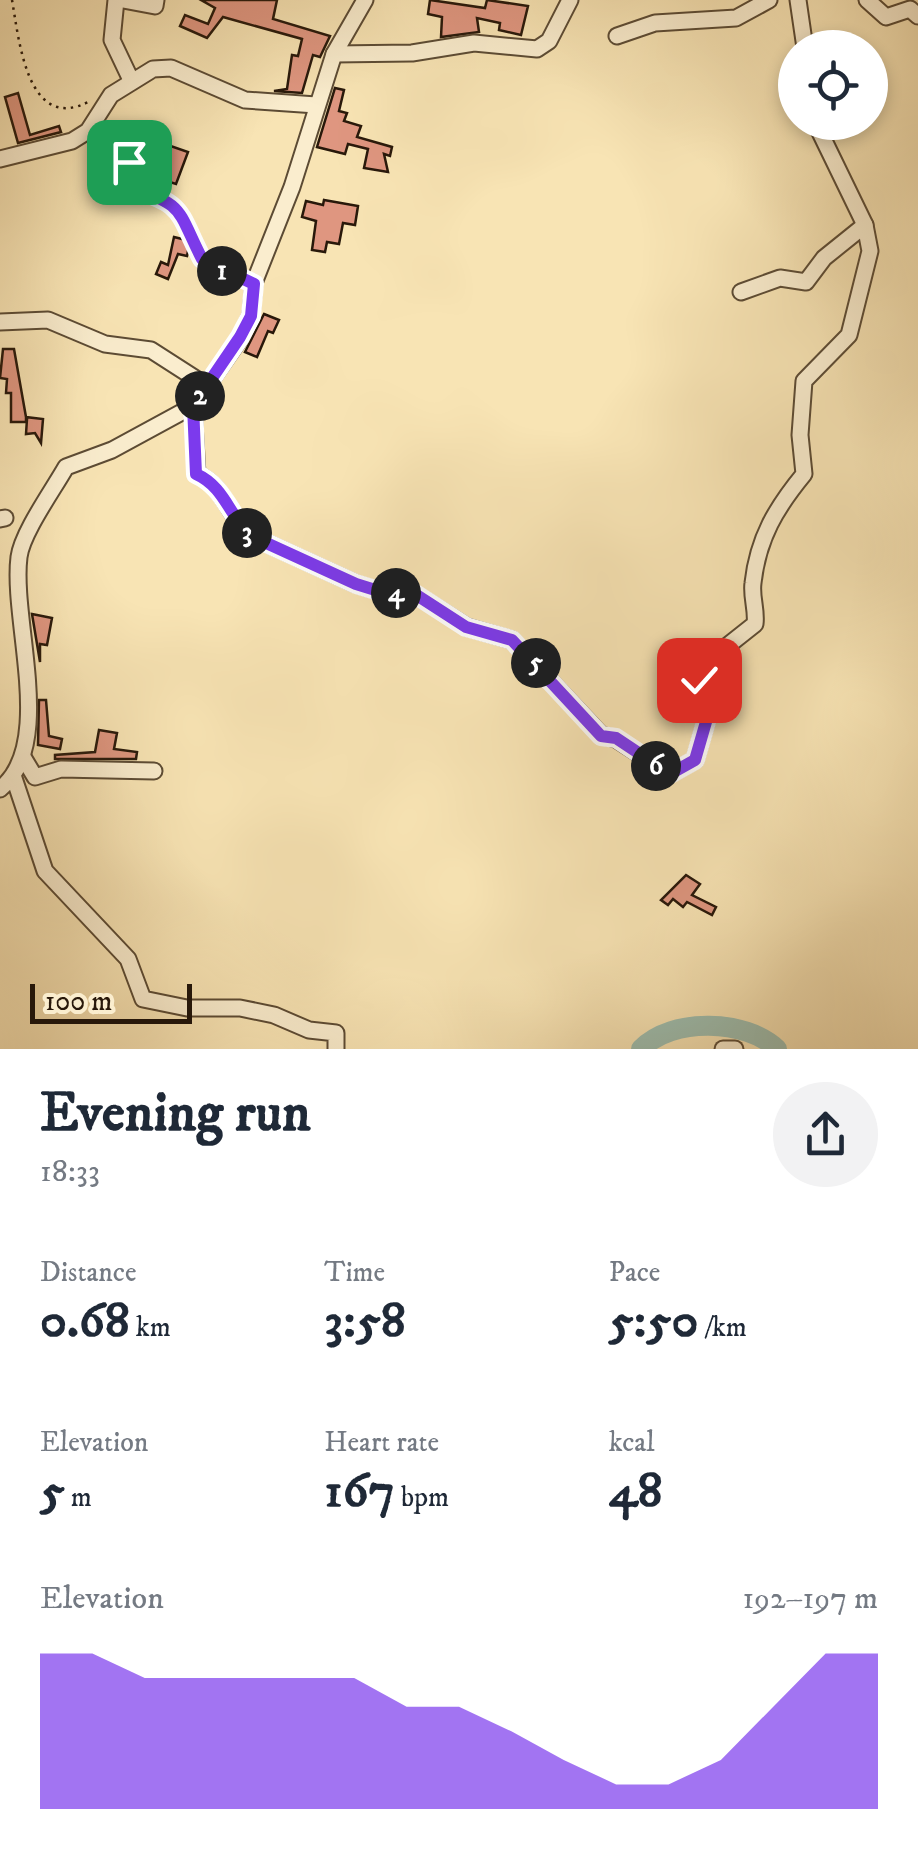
<!DOCTYPE html>
<html lang="en">
<head>
<meta charset="utf-8">
<style>
	:root { --surface:#fff; --page:#f2f2f3; --text:#1f2937; --muted:#747a83; --accent:#7c3aed }
	body { margin:0; font-family:"IM FELL DW Pica",serif; background:var(--page); color:var(--text); height:100vh; display:flex; flex-direction:column; font-size:38px; white-space:nowrap }
	* { box-sizing:border-box; margin:0 }
	p { font-size:32px; color:var(--muted) }
	.icon { flex:none; width:55px; height:55px; fill:none; stroke:currentColor; stroke-width:2; stroke-linecap:round; stroke-linejoin:round }
	.map { position:relative; height:1049px; overflow:hidden }
	.drawer { display:flex; flex-direction:column; background:var(--surface); flex:1 }
	.drawer>* { flex:none }
	.tools { position:absolute; left:778px; top:30px; display:grid; gap:20px }
	.tools a { display:grid; place-items:center; width:110px; height:110px; border-radius:50%; background:var(--surface); box-shadow:0 5px 15px #0003; font-size:50px }
	.scale { position:absolute; left:30px; bottom:25px; width:162px; box-sizing:border-box; padding-left:10px; border:5px solid #28180a; border-top:0; font-size:28px; line-height:35px; white-space:nowrap; color:#28180a; -webkit-text-stroke:8px #faedce; paint-order:stroke }
	.pin { position:absolute; display:grid; place-items:center; width:85px; height:85px; color:#fff; margin:-42px; border-radius:20px; box-shadow:0 5px 15px #0006 }
	.km { position:absolute; width:50px; height:50px; margin:-25px; border-radius:50%; background:#222; color:#fff; font-size:28px; line-height:50px; text-align:center }
	.round { display:grid; place-items:center; flex:none; width:105px; height:105px; border-radius:52px; background:var(--page) }
	.head { display:flex; align-items:center; justify-content:space-between; height:170px; padding:0 40px }
	h1 { font-size:55px; font-weight:800; line-height:75px }
	.metrics { display:grid; grid-template-columns:repeat(3,1fr); gap:15px; height:170px; padding:10px 40px }
	.metrics div { display:grid; align-content:center }
	.metrics b { font-size:50px; font-weight:800 }
	.metrics small { font-size:28px; font-weight:400 }
	.metrics p { font-size:28px }
	.chart { height:280px; padding:20px 40px }
	.chart p { display:flex; justify-content:space-between }
	.chart svg { width:100%; height:180px; margin-top:10px; fill:var(--accent); opacity:.7 }
	.map>svg:first-child { display:block }
</style>
</head>
<body>
<div class="map">
<svg width="918" height="1049" viewBox="0 0 918 1049">
	<rect width="100%" height="100%" fill="#f8e4b4"/>
	<filter id="stains"><feTurbulence type="fractalNoise" baseFrequency=".002" numOctaves="4"/><feColorMatrix values="0 0 0 0 .2 0 0 0 0 .09 0 0 0 0 .02 0 0 0 .5 -.17"/></filter>
	<radialGradient id="worn" r=".72"><stop offset=".6" stop-color="#630" stop-opacity="0"/><stop offset="1" stop-color="#630" stop-opacity=".3"/></radialGradient>
	<g fill="none" stroke-linecap="round" stroke-linejoin="round">
		<!-- river -->
		<path stroke="#9dbeb0" stroke-width="20" d="M641,1049C672,1017 746,1019 777,1049"/>
	</g>
	<!-- building -->
	<g fill="#df9680" stroke="#28180a" stroke-width="2.5">
		<path d="M201,0H277L273,19L330,36L320,57L313,55L302,93L274,91L287,89L292,55L298,56L302,39L223,17L207,38L180,26L185,15L208,24L215,8Z"/>
		<path d="M430,0L485,8L487,0L528,6L521,35L499,30L500,23L477,18L479,32L441,37L442,17L428,14Z"/>
		<path d="M335,88L344,90L339,111L347,113L344,121L361,126L357,137L392,147L390,156L384,154L388,172L364,168L368,149L348,144L345,154L317,147Z"/>
		<path d="M18,93L30,135L59,126L61,132L18,143L5,97Z"/>
		<path d="M139,128L158,134L156,141L188,152L176,184L160,179L164,167L148,161L143,162L140,185L120,182Z"/>
		<path d="M324,200L358,206L355,225L343,223L339,244L327,242L325,252L312,250L316,221L302,217L306,201L323,205Z"/>
		<path d="M174,237L190,241L187,256L178,254L168,279L156,274L161,262L168,265Z"/>
		<path d="M264,314L279,320L273,333L268,331L257,357L245,352Z"/>
		<path d="M3,349H14L26,417L43,419L41,443L35,433L26,434L27,419L26,417V422H11V393H6L7,379L0,378Z"/>
		<path d="M32,614L52,618L47,645L40,644V662Z"/>
		<path d="M39,700H46L49,736L62,739L60,749L38,745Z"/>
		<path d="M99,730L117,733L114,749L137,752L136,759H55V755L95,752Z"/>
		<path d="M686,875L700,884L692,895L716,907L712,915L687,902L683,907L673,899L668,905L661,900Z"/>
	</g>
	<g fill="none" stroke-linecap="round" stroke-linejoin="round">
		<defs>
			<g id="minor">
				<path d="M116,0L112,40L131,80"/>
				<path d="M123,0L155,6L156,0"/>
				<path d="M798,0L805,48"/>
				<path d="M867,0L886,17L910,9L918,16"/>
				<path d="M617,36L655,23L736,18L769,0"/>
				<path d="M334,54L412,53L474,43L537,49L549,41L570,0"/>
				<path d="M0,159L72,141L88,131L111,95L153,69L171,68L245,100L316,105"/>
				<path d="M741,292L780,278L806,282L824,258L865,225"/>
				<path d="M0,322L48,320L105,344L151,350L207,386"/>
				<path d="M193,406L197,474C225,487 228,516 251,536L356,584L385,593L415,594L467,627L512,640L601,735L616,739L670,774L695,760L710,708L699,680L702,666L755,624C757,610 751,597 753,583C758,538 776,508 804,474L800,435L804,381L849,335L870,251L865,225L815,122"/>
				<path d="M0,519L5,518"/>
				<path d="M23,757L35,777L61,769L154,771"/>
				<path d="M14,778L45,871L128,959L143,999L187,1008H240L274,1015L309,1030L336,1033V1049"/>
				<path d="M0,789C56,745 11,621 19,557C22,533 53,490 66,467L112,450L193,406L241,337L251,315L254,283L292,187L334,54L365,0"/>
				<path d="M723,1049H735"/>
			</g>
		</defs>
		<!-- minor casing -->
		<use href="#minor" stroke="#5c4b34" stroke-width="19"/>
		<!-- path -->
		<g stroke="#28180a" stroke-width="2.5" stroke-dasharray="2.5 5" stroke-linecap="butt">
			<path d="M12,0C19,39 27,135 90,101"/>
			<path d="M102,132L121,136L128,146L126,186C186,205 176,208 202,259L243,280"/>
		</g>
		<!-- minor -->
		<use href="#minor" stroke="#faedce" stroke-width="15"/>
	</g>
	<g fill="none" stroke-linecap="round" stroke-linejoin="round">
		<defs>
			<path id="route" d="M129,162L126,186C186,205 176,208 202,259L254,284L251,316L240,337L193,406L196,474C225,487 229,516 251,536L356,584L385,593L415,594L466,627L512,640L601,736L616,738L670,774L695,760L710,708L699,680"/>
		</defs>
		<!-- route casing -->
		<use href="#route" stroke="#fff" stroke-width="20"/>
		<!-- route -->
		<use href="#route" stroke="#7c3aed" stroke-width="12"/>
	</g>
	<rect width="100%" height="100%" filter="url(#stains)"/>
	<rect width="100%" height="100%" fill="url(#worn)"/>
</svg>
<div class="tools">
<a><svg class="icon" aria-label="locate" viewBox="0 0 24 24"><circle cx="12" cy="12" r="6"/><path d="M12 2v4M12 18v4M2 12h4M18 12h4"/></svg></a>
</div>
<div class="scale">100 m</div>
<div class="pin" style="left:129px;top:162px;background:#1e9e55"><svg class="icon" aria-label="arrive" viewBox="0 0 24 24"><path d="M6 21V4h12l-3 4 3 4H6"/></svg></div>
<div class="pin" style="left:699px;top:680px;background:#d93025"><svg class="icon" aria-label="check" viewBox="0 0 24 24"><path d="M5 12l5 5 9-10"/></svg></div>
<b class="km" style="left:222px;top:271px">1</b>
<b class="km" style="left:200px;top:396px">2</b>
<b class="km" style="left:247px;top:533px">3</b>
<b class="km" style="left:396px;top:593px">4</b>
<b class="km" style="left:536px;top:663px">5</b>
<b class="km" style="left:656px;top:766px">6</b>
</div>
<section class="drawer">
<div class="head"><div><h1>Evening run</h1><p>18:33</p></div><a class="round"><svg class="icon" aria-label="share" viewBox="0 0 24 24"><path d="M12 15V3M7 8l5-5 5 5M5 13v7h14v-7"/></svg></a></div>
<div class="metrics">
<div><p>Distance</p><b>0.68<small> km</small></b></div>
<div><p>Time</p><b>3:58</b></div>
<div><p>Pace</p><b>5:50<small> /km</small></b></div>
</div>
<div class="metrics">
<div><p>Elevation</p><b>5<small> m</small></b></div>
<div><p>Heart rate</p><b>167<small> bpm</small></b></div>
<div><p>kcal</p><b>48</b></div>
</div>
<div class="chart"><p><span>Elevation</span>192–197 m</p>
<svg viewBox="0 0 160 44" preserveAspectRatio="none"><path d="M0 44V6L10 6L20 12L30 12L40 12L50 12L60 12L70 19L80 19L90 25L100 32L110 38L120 38L130 32L140 19L150 6L160 6V44z"/></svg>
</div>
</section>
</body>
</html>
